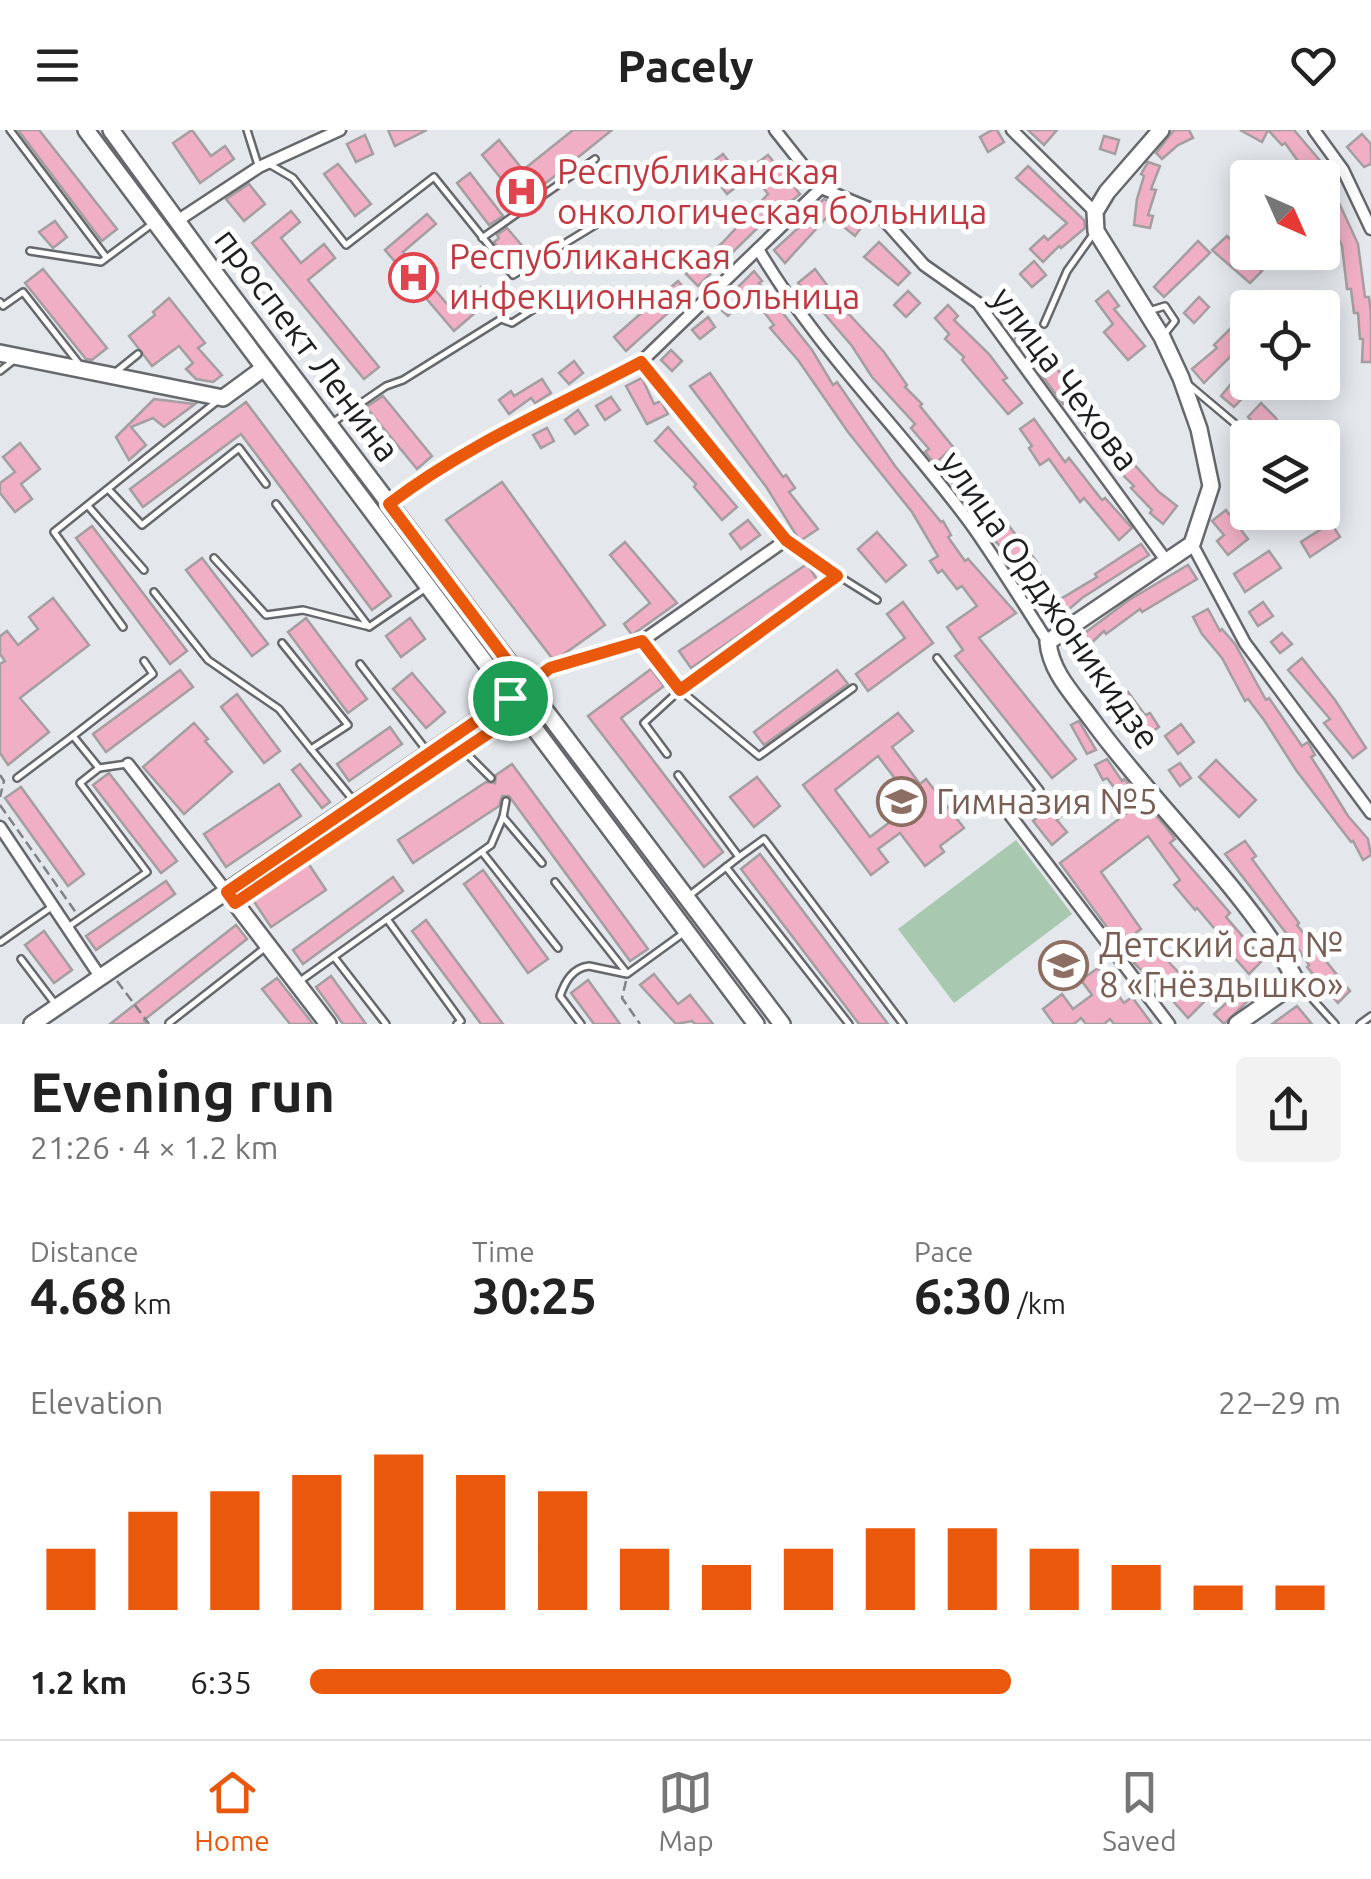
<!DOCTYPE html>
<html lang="en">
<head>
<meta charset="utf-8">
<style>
	:root { --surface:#fff; --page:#f2f2f2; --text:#222; --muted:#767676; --line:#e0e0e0; --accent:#ea580c }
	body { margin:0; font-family:Ubuntu,sans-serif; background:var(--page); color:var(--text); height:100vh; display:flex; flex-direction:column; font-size:38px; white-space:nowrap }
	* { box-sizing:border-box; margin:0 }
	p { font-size:32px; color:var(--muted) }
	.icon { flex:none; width:55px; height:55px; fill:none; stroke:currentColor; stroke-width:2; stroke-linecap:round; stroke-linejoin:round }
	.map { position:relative; height:894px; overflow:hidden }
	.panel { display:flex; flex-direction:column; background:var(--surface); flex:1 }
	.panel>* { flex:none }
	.needle { width:65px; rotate:135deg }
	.fabs { position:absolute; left:1230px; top:30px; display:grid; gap:20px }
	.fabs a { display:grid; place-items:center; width:110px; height:110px; border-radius:10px; background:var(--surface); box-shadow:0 5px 25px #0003; font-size:50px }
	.pin { position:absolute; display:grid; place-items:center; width:85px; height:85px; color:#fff; margin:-42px; border:5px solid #fff; border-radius:50%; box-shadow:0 2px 10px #0007 }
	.round { display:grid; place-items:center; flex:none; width:105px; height:105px; border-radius:10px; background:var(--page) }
	.overview { display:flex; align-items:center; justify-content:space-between; height:170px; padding:0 30px }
	h1 { font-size:55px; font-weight:700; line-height:75px }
	.stats { display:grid; grid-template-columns:repeat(3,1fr); gap:15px; height:170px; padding:10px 30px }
	.stats div { display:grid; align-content:center }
	.stats b { font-size:50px; font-weight:700 }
	.stats small { font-size:28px; font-weight:400 }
	.stats p { font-size:28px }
	.chart { height:280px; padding:20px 30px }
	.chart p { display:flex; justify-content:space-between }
	.chart svg { width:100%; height:180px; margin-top:10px; stroke:var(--accent); stroke-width:6 }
	ul { padding:0 30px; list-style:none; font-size:32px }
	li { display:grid; grid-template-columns:160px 120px 1fr; align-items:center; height:75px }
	li i { height:25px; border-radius:12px; background:var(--accent) }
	header { display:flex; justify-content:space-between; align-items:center; height:130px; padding:0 30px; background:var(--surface); font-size:45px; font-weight:700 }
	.tabs { display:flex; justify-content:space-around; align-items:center; height:140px; border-top:2px solid var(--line); background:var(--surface); font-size:28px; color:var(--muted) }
	.tabs a { display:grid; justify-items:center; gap:5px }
	.tabs .on { color:var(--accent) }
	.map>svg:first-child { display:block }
</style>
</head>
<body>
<header><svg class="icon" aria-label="menu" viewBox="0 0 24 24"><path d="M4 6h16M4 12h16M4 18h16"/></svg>Pacely<svg class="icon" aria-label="heart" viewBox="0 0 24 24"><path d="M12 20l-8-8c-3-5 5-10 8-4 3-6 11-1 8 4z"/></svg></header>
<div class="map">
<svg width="1371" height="894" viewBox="0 0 1371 894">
	<rect width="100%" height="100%" fill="#e4e7ec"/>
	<!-- green -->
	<path fill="#a8c8b0" d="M1016,710L1072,784L954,873L898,799Z"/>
	<!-- building -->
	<g fill="#f0afc4" stroke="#a49ea0" stroke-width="2.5" fill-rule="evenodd">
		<path d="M18,0H39L117,99L102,111Z"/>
		<path d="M192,0L211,26L225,16L234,29L200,53L173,13Z"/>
		<path d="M388,0H427L395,16Z"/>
		<path d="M573,0H612L521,73L482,25L499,10L523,40Z"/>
		<path d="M992,0H997L1004,12L988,22L980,7Z"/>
		<path d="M1028,0H1057L1044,15Z"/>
		<path d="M1174,0H1189L1193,8L1178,15L1162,29L1156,23Z"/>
		<path d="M1240,0H1294L1322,33L1326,48H1306L1303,38L1285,13L1282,15L1268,0L1262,12Z"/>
		<path d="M1362,4L1371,14V34L1364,37L1347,17Z"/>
		<path d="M365,5L373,24L356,32L347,14Z"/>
		<path d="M1104,6L1119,10L1115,24L1100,19Z"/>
		<path d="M723,24L744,51L727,64L706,37Z"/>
		<path d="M768,25L800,64L781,80L779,77L698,156L686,144L722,113L768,64L749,39Z"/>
		<path d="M1148,32L1160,36L1151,59L1156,60L1148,85L1153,86L1150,98L1134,95L1137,69L1144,46L1141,44Z"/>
		<path d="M338,34L371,74L355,86L324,44Z"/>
		<path d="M1028,36L1084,90L1085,98L1061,118L1059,116L1043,132L1030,119L1044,106L1048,110L1067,93L1016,48Z"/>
		<path d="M470,43L503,86L489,95L457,53Z"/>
		<path d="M249,54L265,74L244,91L226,69Z"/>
		<path d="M1334,62L1358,114L1365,167H1369L1371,184V232H1362L1363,209H1360L1358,183H1354L1351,159H1347L1342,116L1328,83L1322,85V67Z"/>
		<path d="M824,69L837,76L785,133L774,120L819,79L816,76Z"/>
		<path d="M291,81L300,92L281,108L301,133L324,114L335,128L308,150L379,237L364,249L252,113Z"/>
		<path d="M427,84L436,94L403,122L453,181L481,157L491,169L454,201L385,120Z"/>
		<path d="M853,86L863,95L855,106L844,97Z"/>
		<path d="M55,91L67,107L53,118L39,102Z"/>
		<path d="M507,98L530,125L514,137L494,112L499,108L497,105Z"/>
		<path d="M1227,106L1262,141L1250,153L1212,120Z"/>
		<path d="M1198,111L1210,123L1164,167L1154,157Z"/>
		<path d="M879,112L910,143L898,155L864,127Z"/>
		<path d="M1034,131L1046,145L1032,157L1020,144Z"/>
		<path d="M43,139L107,218L92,230L86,229L25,153Z"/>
		<path d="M815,139L847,182L884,222L907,255L905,257L922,274L920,276L953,317L935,334L925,322L929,319L911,298L915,294L872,247L852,216L798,153Z"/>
		<path d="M754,141L762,151L759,153L812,220L833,255L837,252L895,336L941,392L943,391L951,405L948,407L965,431L968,429L1016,483L979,508L1076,629L1052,648L955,526L963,520L947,497L977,476L962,456L957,459L942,440L938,443L930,431L938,426L912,382L848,302L798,230L770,198L774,195L750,164L728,186L718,177Z"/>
		<path d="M678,151L689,164L626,221L614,207Z"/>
		<path d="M908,161L920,173L906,187L894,175Z"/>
		<path d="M1108,161L1119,176L1114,179L1145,216L1128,230L1104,202L1113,194L1096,171Z"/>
		<path d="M1199,167L1209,177L1194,193L1184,183Z"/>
		<path d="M169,168L205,213L198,218L222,245L213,252L196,249L186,239L193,233L179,216L152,236L129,206L155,185L153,182Z"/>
		<path d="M948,175L958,186L954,190L989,224L1007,248L1003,250L1022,273L1008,284L962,230L964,227L945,209L949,204L935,188Z"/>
		<path d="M708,187L715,197L700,209L692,200Z"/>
		<path d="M1238,191L1248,200V209L1204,253L1192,239L1217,218L1214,215Z"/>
		<path d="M1029,197L1040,210L1025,222L1015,209Z"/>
		<path d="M671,220L682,231L672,241L661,230Z"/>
		<path d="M1049,228L1076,264L1063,274L1037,239Z"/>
		<path d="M574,231L583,243L569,254L559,243Z"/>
		<path d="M710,243L783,347L786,345L795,358L789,362L818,399L800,411L767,358L690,256Z"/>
		<path d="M642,248L654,274L661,271L668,284L647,294L626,256Z"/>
		<path d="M542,249L551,263L535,273L531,268L509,284L499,270L511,261L514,266Z"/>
		<path d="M1234,250L1248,262L1234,277L1221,266Z"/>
		<path d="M383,266L432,326L417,339L366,277Z"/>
		<path d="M611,267L620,280L605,290L596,276Z"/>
		<path d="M154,269L195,274L164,297L153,288L131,297L146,315L129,330L116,307Z"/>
		<path d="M246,272L391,466L372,480L241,304L143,377L130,359Z"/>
		<path d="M1261,273L1275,287L1289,308H1268L1248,287Z"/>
		<path d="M578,280L588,295L575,304L565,290Z"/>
		<path d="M1034,289L1065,332L1069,328L1102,370L1105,368L1132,398L1119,410L1084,368L1080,372L1049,329L1040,335L1029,318L1032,316L1020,299Z"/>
		<path d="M1101,289L1110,298L1094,312L1085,302Z"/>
		<path d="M668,297L737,377L722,390L694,357L696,354L655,311Z"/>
		<path d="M547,298L554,311L541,318L533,305Z"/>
		<path d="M20,313L40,339L21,354L32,369L15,382L0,363V353L15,342L3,327Z"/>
		<path d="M1125,324L1159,362L1177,376L1163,394L1150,383L1152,380L1131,358L1134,356L1114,336Z"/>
		<path d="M963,337L1037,432L1020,445L1009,430L1012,428L989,405L948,347Z"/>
		<path d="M502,352L605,495L561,526L552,528L446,390Z"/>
		<path d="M1226,380L1248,409L1228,425L1217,411L1224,405L1212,391Z"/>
		<path d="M748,390L760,405L741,419L730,404Z"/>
		<path d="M1331,393L1340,407L1310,427L1301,412Z"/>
		<path d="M92,396L187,521L170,534L76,408Z"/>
		<path d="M877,402L906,435L886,452L858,419Z"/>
		<path d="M625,412L677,473L632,505L624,494L650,473L610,425Z"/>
		<path d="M1141,414L1149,425L1082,468L1054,492L1042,478L1049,473L1030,457L1040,445L1049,453L1046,457L1057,471L1097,447L1095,444Z"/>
		<path d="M1269,421L1281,438L1245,462L1234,444Z"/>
		<path d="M202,428L268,514L252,526L186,440Z"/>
		<path d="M807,434L818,451L691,538L679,521Z"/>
		<path d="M1188,435L1197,449L1142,482L1140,479L1106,504L1104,501L1083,521L1074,511L1129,470Z"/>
		<path d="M53,468L89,515L20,568L49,602L8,635L0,623V534L5,531L0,524V506L7,501L18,515L38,499L29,487Z"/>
		<path d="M903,472L933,513L868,561L856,544L905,508L887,484Z"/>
		<path d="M1263,472L1273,486L1258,496L1249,482Z"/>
		<path d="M1208,479L1220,501L1222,499L1235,514L1266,570L1269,568L1302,616L1308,612L1315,625L1311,627L1322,644L1348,686L1368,709L1371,725L1363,730L1353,711L1351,712L1296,640L1264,590L1248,569L1245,571L1222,528L1202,504L1193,487Z"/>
		<path d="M306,488L367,569L348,583L288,502Z"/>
		<path d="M410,488L425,509L401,527L386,506Z"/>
		<path d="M1282,503L1292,514L1280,523L1271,512Z"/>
		<path d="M1302,528L1335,570L1366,618L1353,628L1324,593L1330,589L1288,540Z"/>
		<path d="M651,539L664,556L621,588L723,722L704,737L588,586Z"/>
		<path d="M180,540L193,557L106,622L93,604Z"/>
		<path d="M837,540L848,554L764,615L754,602Z"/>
		<path d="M412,543L445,582L426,598L393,559Z"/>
		<path d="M1128,562L1145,585L1150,583L1159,597L1141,609L1114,572Z"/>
		<path d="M237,564L280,621L264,633L221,577Z"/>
		<path d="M898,583L913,601L892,617L920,654L926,649L964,698L940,716L944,722L925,736L900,703L878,719L888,732L871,745L803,655ZM878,626L914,674L870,707L835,660Z"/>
		<path d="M1079,591L1096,620L1087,624L1071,595Z"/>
		<path d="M194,593L208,609L205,611L232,642L184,684L143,637Z"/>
		<path d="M1181,594L1194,612L1178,624L1165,606Z"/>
		<path d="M390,597L402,614L349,651L337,634Z"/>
		<path d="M1107,629L1122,651L1124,649L1166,697L1175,709L1170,713L1230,783L1226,787L1263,830L1249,844L1216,807L1219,804L1197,778L1195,780L1174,755L1180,750L1148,706L1101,742L1141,799L1120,815L1060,733L1131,680L1107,648L1103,650L1095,635Z"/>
		<path d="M1216,630L1256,670L1239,687L1199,647Z"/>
		<path d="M1180,633L1191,648L1180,656L1169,640Z"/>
		<path d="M300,634L330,672L322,678L292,640Z"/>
		<path d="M512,634L648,819L630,831L509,666H502L499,676L413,733L398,710L486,652L495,653L496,645Z"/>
		<path d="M109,643L177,731L161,743L93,655Z"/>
		<path d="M757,647L780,676L754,697L730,667Z"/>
		<path d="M279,654L301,686L226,737L204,704Z"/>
		<path d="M21,657L84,744L68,756L5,668Z"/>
		<path d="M1058,671L1067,681L1057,690L1067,702L1052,715L1033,691Z"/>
		<path d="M1245,711L1256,726L1252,729L1299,793L1297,795L1350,861L1338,873L1307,837L1309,835L1296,816L1225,724Z"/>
		<path d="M760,724L888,894H859L741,739Z"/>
		<path d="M308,733L326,760L271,797L253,770Z"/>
		<path d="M483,740L548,829L528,843L464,754Z"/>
		<path d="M393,747L403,761L303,834L293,820Z"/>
		<path d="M166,751L175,764L96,820L86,806Z"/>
		<path d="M426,790L503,894H481L412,801Z"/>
		<path d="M236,795L247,809L144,890L146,894H110Z"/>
		<path d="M44,801L72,840L54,853L25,815Z"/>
		<path d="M1153,815L1205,871L1188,888L1149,844L1147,846L1134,833Z"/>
		<path d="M1098,838L1124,873L1132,867L1152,894H1114L1110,889L1104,894H1086L1081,888L1074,894H1054L1043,879L1062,864L1073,879L1092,865L1081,850Z"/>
		<path d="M654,844L678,874L690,865L713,894H695L692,891L676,894L640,855Z"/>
		<path d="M331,846L366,894H343L316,857Z"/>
		<path d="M277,848L313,894H290L262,859Z"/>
		<path d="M588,850L620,894H594L571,863Z"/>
		<path d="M1249,853L1257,862L1224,894L1214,884Z"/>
		<path d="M1297,876L1312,894H1272Z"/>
	</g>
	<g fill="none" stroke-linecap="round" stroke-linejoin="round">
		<defs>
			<g id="lane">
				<path d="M10,0L106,127"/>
				<path d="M247,0L258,35"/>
				<path d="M269,34L293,48L346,115L434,47L513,145L618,81"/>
				<path d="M482,108L595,29"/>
				<path d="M30,121L101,132L152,94"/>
				<path d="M0,172L3,176L23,162L80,235"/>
				<path d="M1149,181L1165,176L1175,191L1163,206"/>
				<path d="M1044,194L1067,141L1094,103"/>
				<path d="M0,241L14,230"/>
				<path d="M117,241L138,224"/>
				<path d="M1189,255L1252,308"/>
				<path d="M332,293L386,256L403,250L501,189L512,193L554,166"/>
				<path d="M109,360L142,395L239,318L266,354"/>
				<path d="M276,374L369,497L426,458"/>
				<path d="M88,376L144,440"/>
				<path d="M786,410L805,425L877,470"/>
				<path d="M214,428L266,485L303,480L366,496"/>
				<path d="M837,446L680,560L759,626L853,558"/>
				<path d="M154,462L208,530L279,579L311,619"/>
				<path d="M123,497L54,402L216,272"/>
				<path d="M282,513L348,595L311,619L354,671"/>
				<path d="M644,513L680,560L644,593L667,624"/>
				<path d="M937,528L1040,660L1010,685"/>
				<path d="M360,534L427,621"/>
				<path d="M454,611L491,648"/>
				<path d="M127,634L99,638L73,606L153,544L144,531"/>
				<path d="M678,645L739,727L690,765"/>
				<path d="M17,648L73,606"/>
				<path d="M503,687L542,733"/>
				<path d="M482,722L558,818"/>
				<path d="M739,727L764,709L903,894"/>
				<path d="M726,737L849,894"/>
				<path d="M555,752L626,842"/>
				<path d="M387,789L461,891L457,894"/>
				<path d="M68,797L147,742L80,653L99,638"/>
				<path d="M1,812L53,776"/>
				<path d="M334,827L386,894"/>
				<path d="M21,829L56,875"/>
				<path d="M300,851L491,715L503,687L506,671"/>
				<path d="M1299,854L1335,894"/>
				<path d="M169,893L266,817"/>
				<path d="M581,894L560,866C565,852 572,838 589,836L627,844L685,802"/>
				<path d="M1360,894L1371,886"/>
			</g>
			<g id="street">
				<path d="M775,0L821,58L876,81L924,135L978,173L1165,429"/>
				<path d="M1012,0L1095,82"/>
				<path d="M1314,0L1343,40L1371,99"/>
				<path d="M177,91L259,37L340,0"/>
				<path d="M758,119C817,220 904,302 973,397C999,434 1023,473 1048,512"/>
				<path d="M389,374L421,350L485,311L641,232L821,58"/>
				<path d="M1192,414L1245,513L1371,683"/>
				<path d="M510,568L550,538L642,511L786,410L641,232"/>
				<path d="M128,634L227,762"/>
				<path d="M1010,685L1169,894"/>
				<path d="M0,697L101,848"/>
			</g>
			<g id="secondary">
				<path d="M86,0L756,894"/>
				<path d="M111,0L218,147L782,894"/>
				<path d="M1161,0L1107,62L1095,82L1096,101L1162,207L1181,248L1199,299L1211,356L1192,414L1048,512C1051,543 1074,565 1092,590C1156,678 1245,758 1297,852L1237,894"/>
				<path d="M0,223L223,268L264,238"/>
				<path d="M227,762L328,894"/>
				<path d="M32,894L510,568"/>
			</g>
		</defs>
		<!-- lane casing -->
		<use href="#lane" stroke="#66686c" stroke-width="10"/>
		<!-- street casing -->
		<use href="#street" stroke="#66686c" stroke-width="15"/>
		<!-- secondary casing -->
		<use href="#secondary" stroke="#66686c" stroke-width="20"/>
		<!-- path -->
		<g stroke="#808286" stroke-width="2.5" stroke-dasharray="10 5" stroke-linecap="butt">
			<path d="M469,616L512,587"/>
			<path d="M0,645L4,651L0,667"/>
			<path d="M0,675L77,784"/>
			<path d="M248,763L458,624"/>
			<path d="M117,851L149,894"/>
			<path d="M626,851L622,868L640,894"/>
		</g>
		<!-- lane -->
		<use href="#lane" stroke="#fff" stroke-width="5"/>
		<!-- street -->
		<use href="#street" stroke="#fff" stroke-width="10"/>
		<!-- secondary -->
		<use href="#secondary" stroke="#fff" stroke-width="15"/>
	</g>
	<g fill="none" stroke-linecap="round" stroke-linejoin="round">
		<defs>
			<path id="route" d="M510,568L227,762L235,773L520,582L510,568L550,538L642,511L680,560L837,446L786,410L641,232C556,277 466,315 389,374L526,556L510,568"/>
		</defs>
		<!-- route casing -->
		<use href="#route" stroke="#fff" stroke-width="20"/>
		<!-- route -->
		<use href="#route" stroke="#ea580c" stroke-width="12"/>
	</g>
	<!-- icons -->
	<defs>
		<symbol id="hospital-ring" viewBox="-11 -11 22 22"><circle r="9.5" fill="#fff" stroke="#e0444e" stroke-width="1.5"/><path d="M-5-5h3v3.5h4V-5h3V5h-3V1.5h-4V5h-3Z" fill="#e0444e"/></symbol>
		<symbol id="school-ring" viewBox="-11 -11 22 22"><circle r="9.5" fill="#fff" stroke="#8d6e63" stroke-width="1.5"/><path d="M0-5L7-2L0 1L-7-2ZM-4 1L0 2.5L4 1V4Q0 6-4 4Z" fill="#8d6e63"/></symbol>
	</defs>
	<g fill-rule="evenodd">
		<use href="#hospital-ring" x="494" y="34" width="55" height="55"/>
		<use href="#hospital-ring" x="386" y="120" width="55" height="55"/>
		<use href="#school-ring" x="874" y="644" width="55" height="55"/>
		<use href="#school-ring" x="1036" y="808" width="55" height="55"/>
	</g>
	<g text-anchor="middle" stroke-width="10" stroke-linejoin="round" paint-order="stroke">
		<!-- health labels -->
		<g font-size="35" fill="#be3a42" stroke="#fff" text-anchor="start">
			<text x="557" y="54">Республиканская<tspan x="557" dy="40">онкологическая больница</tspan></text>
			<text x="449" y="139">Республиканская<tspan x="449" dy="40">инфекционная больница</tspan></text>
		</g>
		<!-- street labels -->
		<g font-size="35" fill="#1d1e20" stroke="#fff">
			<text transform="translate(307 215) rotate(53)" y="12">проспект Ленина</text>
			<text transform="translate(1065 249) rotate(53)" y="12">улица Чехова</text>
			<text transform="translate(1050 470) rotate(55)" y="12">улица Орджоникидзе</text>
		</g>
		<!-- education labels -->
		<g font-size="35" fill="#785e54" stroke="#fff" text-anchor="start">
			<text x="936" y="684">Гимназия №5</text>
			<text x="1099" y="827">Детский сад №<tspan x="1099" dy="40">8 «Гнёздышко»</tspan></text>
		</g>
	</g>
</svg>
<div class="fabs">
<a><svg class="needle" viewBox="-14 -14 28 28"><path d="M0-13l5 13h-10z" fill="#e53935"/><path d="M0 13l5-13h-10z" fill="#767676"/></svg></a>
<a><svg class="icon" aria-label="locate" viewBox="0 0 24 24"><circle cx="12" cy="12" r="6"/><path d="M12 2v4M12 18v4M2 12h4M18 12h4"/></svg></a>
<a><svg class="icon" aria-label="layers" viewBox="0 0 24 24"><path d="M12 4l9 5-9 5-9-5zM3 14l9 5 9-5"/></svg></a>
</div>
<div class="pin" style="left:510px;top:568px;background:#1e9e55"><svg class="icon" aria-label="arrive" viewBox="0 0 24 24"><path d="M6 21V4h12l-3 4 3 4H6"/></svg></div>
</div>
<section class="panel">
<div class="overview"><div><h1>Evening run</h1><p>21:26 · 4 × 1.2 km</p></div><a class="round"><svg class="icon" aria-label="share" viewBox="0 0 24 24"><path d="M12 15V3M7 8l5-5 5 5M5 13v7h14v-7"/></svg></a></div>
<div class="stats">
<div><p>Distance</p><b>4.68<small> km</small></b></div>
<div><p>Time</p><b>30:25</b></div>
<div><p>Pace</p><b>6:30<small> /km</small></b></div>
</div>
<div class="chart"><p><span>Elevation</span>22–29 m</p>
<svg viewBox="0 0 160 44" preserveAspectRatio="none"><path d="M5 44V29M15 44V20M25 44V15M35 44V11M45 44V6M55 44V11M65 44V15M75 44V29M85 44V33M95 44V29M105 44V24M115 44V24M125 44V29M135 44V33M145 44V38M155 44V38"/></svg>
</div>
<ul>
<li><b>1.2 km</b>6:35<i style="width:68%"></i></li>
</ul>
</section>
<nav class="tabs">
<a class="on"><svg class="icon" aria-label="home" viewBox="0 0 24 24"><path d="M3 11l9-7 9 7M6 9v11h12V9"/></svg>Home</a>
<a><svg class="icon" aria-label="map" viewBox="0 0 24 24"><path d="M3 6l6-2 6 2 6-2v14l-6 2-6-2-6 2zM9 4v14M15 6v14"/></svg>Map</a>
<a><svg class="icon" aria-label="saved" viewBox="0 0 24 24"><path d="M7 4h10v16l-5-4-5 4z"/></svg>Saved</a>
</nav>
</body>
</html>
